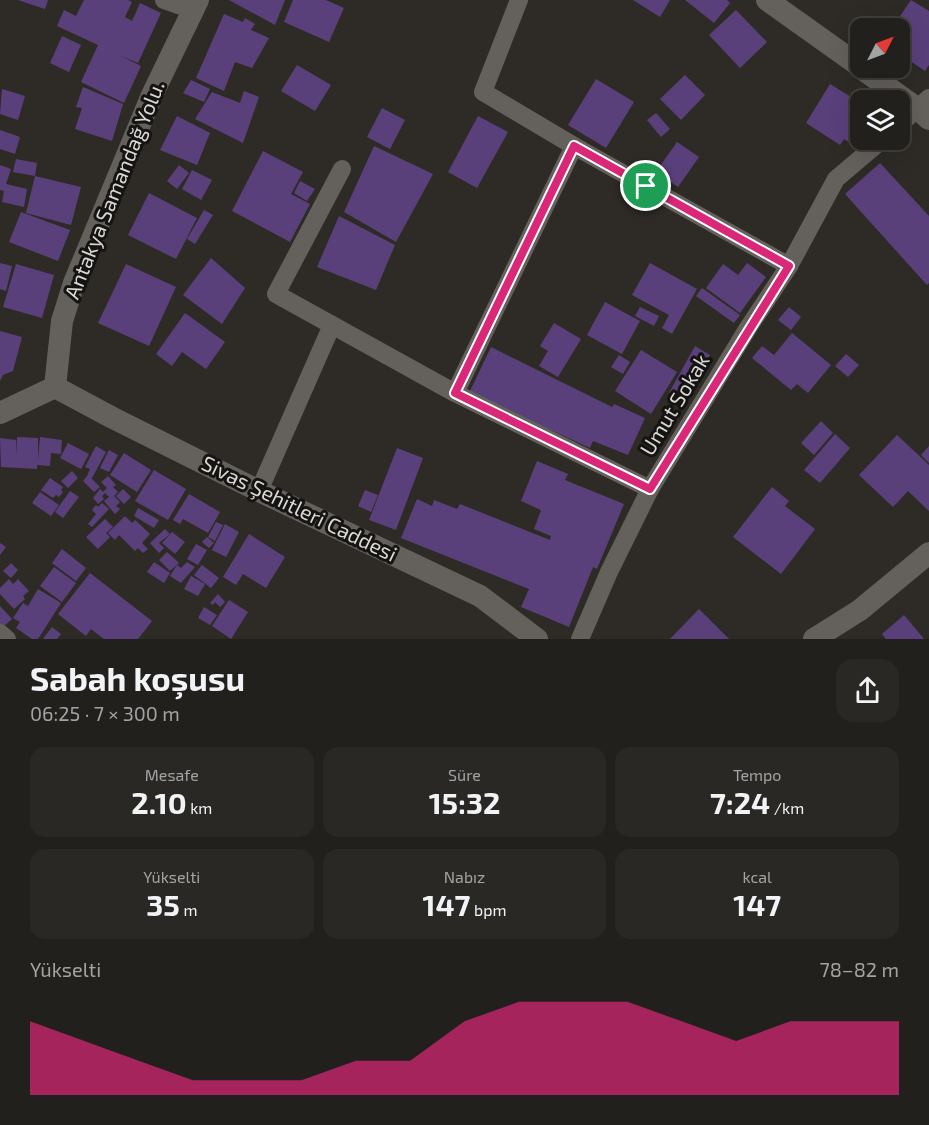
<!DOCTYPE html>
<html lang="tr">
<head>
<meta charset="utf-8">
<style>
	:root { --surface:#22201c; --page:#2a2825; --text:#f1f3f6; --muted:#a2a3a3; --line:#3f3e3b; --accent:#db2777 }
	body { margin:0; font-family:"Exo 2",sans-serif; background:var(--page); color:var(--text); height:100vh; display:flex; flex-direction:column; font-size:22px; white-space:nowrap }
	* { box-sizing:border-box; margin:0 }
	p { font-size:20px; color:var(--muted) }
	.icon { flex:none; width:33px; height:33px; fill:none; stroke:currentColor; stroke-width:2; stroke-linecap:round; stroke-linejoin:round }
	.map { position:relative; height:639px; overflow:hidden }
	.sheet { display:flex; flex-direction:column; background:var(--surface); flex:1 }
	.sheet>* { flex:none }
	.needle { width:39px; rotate:48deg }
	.fabs { position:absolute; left:850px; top:18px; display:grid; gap:12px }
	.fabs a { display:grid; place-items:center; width:60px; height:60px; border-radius:12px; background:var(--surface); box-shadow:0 6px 24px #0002,0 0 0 2px var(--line); font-size:30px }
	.pin { position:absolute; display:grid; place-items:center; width:51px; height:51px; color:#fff; margin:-26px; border:3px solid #fff; border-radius:50%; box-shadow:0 2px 6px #0007 }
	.round { display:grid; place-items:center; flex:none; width:63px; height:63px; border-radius:18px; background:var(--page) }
	.head { display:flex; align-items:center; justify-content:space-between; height:102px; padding:0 30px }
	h1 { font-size:33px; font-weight:700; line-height:45px }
	.stats { display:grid; grid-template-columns:repeat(3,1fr); gap:9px; height:102px; padding:6px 30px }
	.stats div { display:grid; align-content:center; border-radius:15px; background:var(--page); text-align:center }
	.stats b { font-size:30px; font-weight:700 }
	.stats small { font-size:16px; font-weight:400 }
	.stats p { font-size:16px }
	.chart { height:168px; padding:12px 30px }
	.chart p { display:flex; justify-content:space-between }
	.chart svg { width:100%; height:108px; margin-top:6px; fill:var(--accent); opacity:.7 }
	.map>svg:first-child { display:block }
</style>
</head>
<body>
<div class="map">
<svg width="929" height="639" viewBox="0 0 929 639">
	<rect width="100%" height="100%" fill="#2e2b26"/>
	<!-- building -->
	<g fill="#5a407b">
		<path d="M18,0H48L45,9Z"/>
		<path d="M84,0H128L132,2L125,17L132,21L140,3L161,13L138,63L121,56L141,66L124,103L81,82L98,45L57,26L64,10L76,16Z"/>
		<path d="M229,0H285L275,25Z"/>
		<path d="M293,0H326L344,8L329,42L284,22Z"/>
		<path d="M633,0H670L660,17Z"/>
		<path d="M685,0H727L730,3L714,23Z"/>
		<path d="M911,0L929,11V65L925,71L900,54V28H892Z"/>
		<path d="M736,10L767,42L740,68L709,35Z"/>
		<path d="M224,14L243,22L245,18L255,24L251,30L269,38L252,68L235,62L224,91L196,78Z"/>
		<path d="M62,36L81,45L69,72L50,63Z"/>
		<path d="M297,65L331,85L315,111L281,91Z"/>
		<path d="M685,75L705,95L681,120L660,99Z"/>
		<path d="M596,79L634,102L606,148L568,125Z"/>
		<path d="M191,80L210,89L204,102L183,93Z"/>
		<path d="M830,84L861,103V140L857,147L844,139L840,145L806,123Z"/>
		<path d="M83,87L123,104L112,141L75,129L82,108L76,107Z"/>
		<path d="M2,89L25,96L18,120L0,114Z"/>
		<path d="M244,91L259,97L243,143L195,119L212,92L240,103Z"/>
		<path d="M382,108L405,120L390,149L367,137Z"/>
		<path d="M656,113L670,129L661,137L647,120Z"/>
		<path d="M177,116L210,133L197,165L160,150Z"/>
		<path d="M478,116L508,132L477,188L448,172Z"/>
		<path d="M0,130L20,137L15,154L0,149Z"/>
		<path d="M677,142L699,157L678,187L656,172Z"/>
		<path d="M374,146L433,174L396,242L344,212Z"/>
		<path d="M263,151L303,172L291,194L310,204L290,242L232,211Z"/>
		<path d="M16,159L37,163L35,176L13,172Z"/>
		<path d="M880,163L929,216V283L927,285L845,194Z"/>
		<path d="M0,165L11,169L6,184L27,189L24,207L2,202L4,191L0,190Z"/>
		<path d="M179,165L189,173L177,189L167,181Z"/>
		<path d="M192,170L212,180L201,200L182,189Z"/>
		<path d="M35,176L81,187L71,225L26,213Z"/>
		<path d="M300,181L315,189L307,201L294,193Z"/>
		<path d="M149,193L197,218L176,259L128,235Z"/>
		<path d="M204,210L213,215L195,244L187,239Z"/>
		<path d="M21,212L70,230L58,261L9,242Z"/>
		<path d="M339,216L395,245L376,290L317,267Z"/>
		<path d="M211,258L245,288L222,324L183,295Z"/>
		<path d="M0,263L12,266L6,291L0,289Z"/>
		<path d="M650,263L697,289L672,334L662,328L669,315L632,295Z"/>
		<path d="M747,263L766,277L740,313L706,288L723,264L738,275Z"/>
		<path d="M16,264L54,275L42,318L3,307Z"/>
		<path d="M126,264L176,287L149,346L98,323Z"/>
		<path d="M702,288L740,315L734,323L696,296Z"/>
		<path d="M605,302L640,321L622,354L587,335Z"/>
		<path d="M640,307L659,316L654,326L635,316Z"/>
		<path d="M789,307L801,317L791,330L778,320Z"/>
		<path d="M185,313L225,342L206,369L182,352L172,366L156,354Z"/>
		<path d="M554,323L581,339L558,377L539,366L548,351L540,346Z"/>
		<path d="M0,331L22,337L13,371L3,375L0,381Z"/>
		<path d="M792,333L831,365L808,393L797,384L791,390L752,358L762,346L774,355Z"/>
		<path d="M695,346L710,355L683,401L669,393Z"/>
		<path d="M491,347L612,407L614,404L645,418L628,455L593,441L590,448L551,430L549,432L469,393Z"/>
		<path d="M641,350L677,372L651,414L615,391Z"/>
		<path d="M846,354L859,365L848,377L835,366Z"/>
		<path d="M619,355L630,362L623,374L611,367Z"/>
		<path d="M821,421L833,433L814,455L801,443Z"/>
		<path d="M835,434L850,448L820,483L804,470Z"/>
		<path d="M897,435L929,465V511L908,491L893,507L859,475Z"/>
		<path d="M17,437L38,438V460L40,437L62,440L61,454L51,453L50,466L37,465V469L1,467L0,438L16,440V455Z"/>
		<path d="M68,443L89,454L81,469L60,458Z"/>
		<path d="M96,446L106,452L92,478H91L100,487L94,492L83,481L87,476L90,469L85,467Z"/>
		<path d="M929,446V463L921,455Z"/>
		<path d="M397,448L423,458L396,530L369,520Z"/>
		<path d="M109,450L118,455L109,472L100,468Z"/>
		<path d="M124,453L151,470L137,492L110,475Z"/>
		<path d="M537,461L568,474L565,480L624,504L597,569L593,567L569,627L521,607L529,589L401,538L417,499L432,506L434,500L457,509L460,504L550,540L551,536L534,529L541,510L521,501Z"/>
		<path d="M154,470L186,489L168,520L135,501Z"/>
		<path d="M72,471L78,478L68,488L61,481Z"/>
		<path d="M108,476L116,485L113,487L118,492L114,496L120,502L116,506L120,509L115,514L104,501L109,497L105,493L102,496L104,499L98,504L93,498L100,489L103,492L107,488L101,482Z"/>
		<path d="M50,478L63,487L61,490L63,492L59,497L56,495L53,498L41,490Z"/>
		<path d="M772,487L789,501L785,506L815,529L781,574L733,537Z"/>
		<path d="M123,489L131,497L124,504L116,496Z"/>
		<path d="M365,490L378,495L371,512L358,506Z"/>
		<path d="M70,491L79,497L63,518L55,512Z"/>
		<path d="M40,492L59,505L51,516L32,503Z"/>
		<path d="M189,494L220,512L208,533L183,519L180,524L173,520Z"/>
		<path d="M102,503L109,509L92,527L88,524L96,514L92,510L96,505L98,507Z"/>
		<path d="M138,508L159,520L154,528L134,516Z"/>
		<path d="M125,516L132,523L135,520L150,534L142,543L148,549L143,553L138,548L135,551L119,535L115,540L108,533Z"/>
		<path d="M105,519L113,527L106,533L110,537L98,549L86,537Z"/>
		<path d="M216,522L223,525L215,541L208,537Z"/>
		<path d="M225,524L239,532L226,557L212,550Z"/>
		<path d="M165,529L170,534L159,543L164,548L159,553L150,543Z"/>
		<path d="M172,532L185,542L175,554L162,543Z"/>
		<path d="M249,534L285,557L266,588L243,574L236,585L223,577Z"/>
		<path d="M207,537L214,543L209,548L202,542Z"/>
		<path d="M0,543L6,547L0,555Z"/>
		<path d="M196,544L207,550L198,565L187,559Z"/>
		<path d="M62,549L86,568L76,581L52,563Z"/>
		<path d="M167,552L179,563L170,571L159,560Z"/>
		<path d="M154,562L170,573L164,583L147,572Z"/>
		<path d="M187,562L195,567L181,583L170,576L177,565L181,568Z"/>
		<path d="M11,563L18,570L11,578L3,571Z"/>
		<path d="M202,565L219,578L211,588L194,575Z"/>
		<path d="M54,567L76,583L62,602L40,586Z"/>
		<path d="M90,573L152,621L138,639H104L91,629L86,636L58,614Z"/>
		<path d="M191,576L205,584L198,596L184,589Z"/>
		<path d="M9,579L13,584L18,579L29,591L23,596L25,599L14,609L0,594V588Z"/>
		<path d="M38,589L61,603L38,639H32L16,628L20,622L13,618L23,603L28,606Z"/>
		<path d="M218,594L225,602L220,607L215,602L213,605L210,603Z"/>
		<path d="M229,600L248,612L231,639L212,626Z"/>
		<path d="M0,606L12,619L2,628L0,626Z"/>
		<path d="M204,607L217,615L210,625L198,618Z"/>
		<path d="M699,609L729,639H670Z"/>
		<path d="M904,615L924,639H886L882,634Z"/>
		<path d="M52,627L61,634L57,639H43Z"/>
	</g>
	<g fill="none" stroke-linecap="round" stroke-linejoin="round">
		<!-- minor -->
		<g stroke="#64605b" stroke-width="18">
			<path d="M164,0L193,10"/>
			<path d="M519,0L483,92L574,146L789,266"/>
			<path d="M900,124L929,98"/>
			<path d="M342,169L276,294L455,393L650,489"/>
			<path d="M455,393L574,146"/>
			<path d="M259,491L332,325"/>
			<path d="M0,633L7,639"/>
			<path d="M580,639L609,572L650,489L748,328L789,266L836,179L882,140"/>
		</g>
		<!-- tertiary -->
		<g stroke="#64605b" stroke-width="22">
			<path d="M767,0L861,67"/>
			<path d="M861,68L918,109L929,119"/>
			<path d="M55,387L111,417L259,491L480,596L537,639"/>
			<path d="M55,387L62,321L74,283L152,95L198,0"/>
			<path d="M0,413L55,387"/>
			<path d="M814,639L860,610L929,553"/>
		</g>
	</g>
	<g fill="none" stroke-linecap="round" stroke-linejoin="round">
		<defs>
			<path id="route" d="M574,146L789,266L650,489L455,393Z"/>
		</defs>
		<!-- route casing -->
		<use href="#route" stroke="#fff" stroke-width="12"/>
		<!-- route -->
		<use href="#route" stroke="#db2777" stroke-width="8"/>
	</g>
	<g text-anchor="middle" stroke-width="6" stroke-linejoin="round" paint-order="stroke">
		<!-- street labels -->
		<g font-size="21" fill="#dad8d5" stroke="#151412">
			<text transform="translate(115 190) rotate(-68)" y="7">Antakya Samandağ Yolu.</text>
			<text transform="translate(675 405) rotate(-59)" y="7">Umut Sokak</text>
			<text transform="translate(299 509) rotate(26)" y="7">Sivas Şehitleri Caddesi</text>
		</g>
	</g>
</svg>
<div class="fabs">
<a><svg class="needle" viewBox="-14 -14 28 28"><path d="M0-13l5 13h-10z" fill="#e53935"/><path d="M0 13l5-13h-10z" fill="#a2a3a3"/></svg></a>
<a><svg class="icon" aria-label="layers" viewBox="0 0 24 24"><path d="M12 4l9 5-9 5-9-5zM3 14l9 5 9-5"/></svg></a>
</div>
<div class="pin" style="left:646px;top:186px;background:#1e9e55"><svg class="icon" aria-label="arrive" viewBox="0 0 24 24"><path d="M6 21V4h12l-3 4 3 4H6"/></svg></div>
</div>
<section class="sheet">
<div class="head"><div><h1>Sabah koşusu</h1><p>06:25 · 7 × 300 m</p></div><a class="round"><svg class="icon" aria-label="share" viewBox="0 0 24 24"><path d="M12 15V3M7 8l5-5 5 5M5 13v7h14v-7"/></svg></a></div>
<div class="stats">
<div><p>Mesafe</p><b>2.10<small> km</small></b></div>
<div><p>Süre</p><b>15:32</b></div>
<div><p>Tempo</p><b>7:24<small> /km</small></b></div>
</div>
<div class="stats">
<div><p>Yükselti</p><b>35<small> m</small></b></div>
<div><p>Nabız</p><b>147<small> bpm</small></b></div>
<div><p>kcal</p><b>147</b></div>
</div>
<div class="chart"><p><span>Yükselti</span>78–82 m</p>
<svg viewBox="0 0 160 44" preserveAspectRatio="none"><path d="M0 44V14L10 22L20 30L30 38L40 38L50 38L60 30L70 30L80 14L90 6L100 6L110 6L120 14L130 22L140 14L150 14L160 14V44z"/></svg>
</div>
</section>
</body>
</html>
